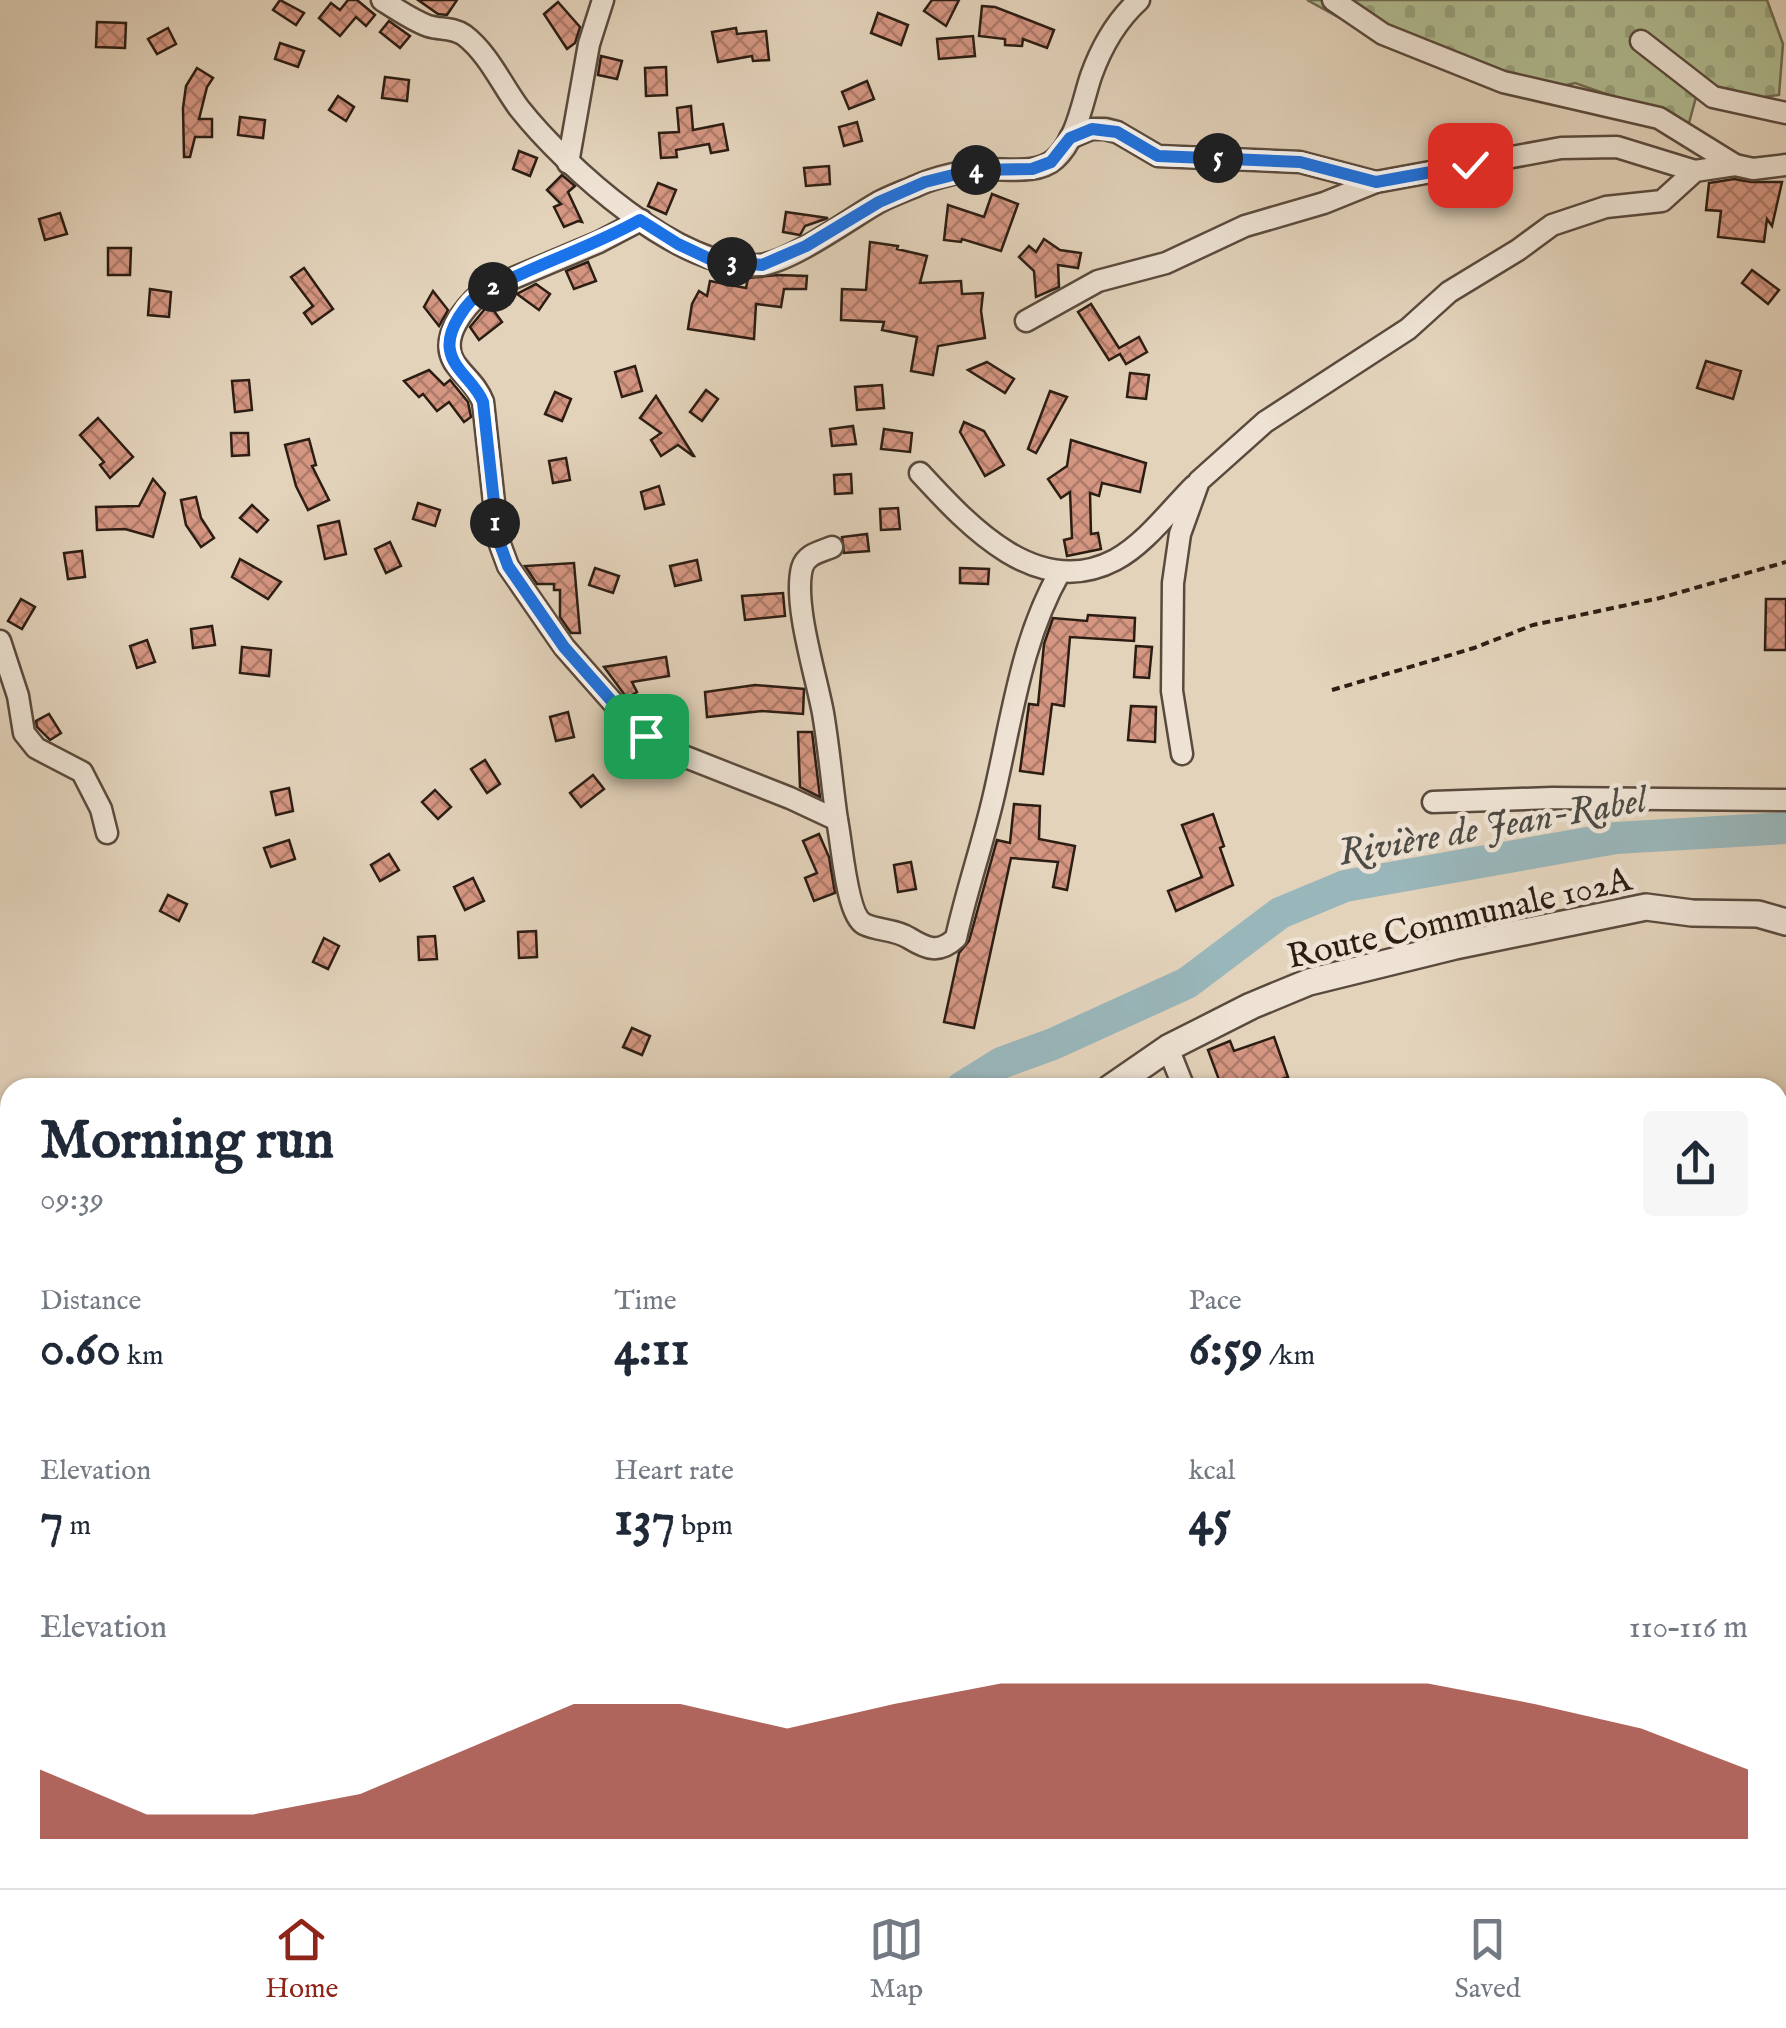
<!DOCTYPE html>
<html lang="en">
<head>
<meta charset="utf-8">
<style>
	:root { --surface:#fff; --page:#f6f6f7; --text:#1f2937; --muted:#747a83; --line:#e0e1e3; --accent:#8f2418 }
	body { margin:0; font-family:"IM FELL English",serif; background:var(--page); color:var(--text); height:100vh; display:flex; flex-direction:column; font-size:38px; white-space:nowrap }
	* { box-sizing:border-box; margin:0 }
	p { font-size:32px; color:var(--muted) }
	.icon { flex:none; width:55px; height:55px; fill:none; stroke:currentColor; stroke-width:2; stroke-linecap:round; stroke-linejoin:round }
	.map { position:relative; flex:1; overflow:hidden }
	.panel { position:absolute; left:0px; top:1078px; width:1788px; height:812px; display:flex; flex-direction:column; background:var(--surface); border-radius:30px 30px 0 0; box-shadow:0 2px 8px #0004 }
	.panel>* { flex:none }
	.pin { position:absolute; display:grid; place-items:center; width:85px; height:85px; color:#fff; margin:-42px; border-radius:20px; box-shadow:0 5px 15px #0006 }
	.km { position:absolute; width:50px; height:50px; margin:-25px; border-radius:50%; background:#222; color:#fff; font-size:28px; line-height:50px; text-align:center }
	.round { display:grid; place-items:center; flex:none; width:105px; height:105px; border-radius:10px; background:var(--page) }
	.head { display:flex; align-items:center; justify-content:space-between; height:170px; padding:0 40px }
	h1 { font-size:55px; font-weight:800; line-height:75px }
	.figures { display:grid; grid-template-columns:repeat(3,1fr); gap:15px; height:170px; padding:10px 40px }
	.figures div { display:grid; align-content:center }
	.figures b { font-size:50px; font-weight:800 }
	.figures small { font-size:28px; font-weight:400 }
	.figures p { font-size:28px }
	.chart { height:280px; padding:20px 40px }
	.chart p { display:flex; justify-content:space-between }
	.chart svg { width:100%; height:180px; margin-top:10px; fill:var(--accent); opacity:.7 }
	.dock { display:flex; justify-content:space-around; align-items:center; height:140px; border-top:2px solid var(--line); background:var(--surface); font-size:28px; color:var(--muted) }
	.dock a { display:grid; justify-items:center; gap:5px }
	.dock .active { color:var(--accent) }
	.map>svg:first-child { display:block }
</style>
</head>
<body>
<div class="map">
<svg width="1786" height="1888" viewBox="0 0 1786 1888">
	<defs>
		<pattern id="cemetery-stones" width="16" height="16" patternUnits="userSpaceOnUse" patternTransform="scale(2.5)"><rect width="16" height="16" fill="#b1bd92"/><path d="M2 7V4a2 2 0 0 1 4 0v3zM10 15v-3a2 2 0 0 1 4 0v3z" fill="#98a27d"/></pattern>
		<pattern id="building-cross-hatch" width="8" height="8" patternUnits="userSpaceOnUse" patternTransform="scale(2.5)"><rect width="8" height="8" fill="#d59682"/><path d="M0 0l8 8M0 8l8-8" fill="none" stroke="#ad7a69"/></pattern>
	</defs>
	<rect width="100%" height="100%" fill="#e3d3bb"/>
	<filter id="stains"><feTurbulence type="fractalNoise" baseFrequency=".002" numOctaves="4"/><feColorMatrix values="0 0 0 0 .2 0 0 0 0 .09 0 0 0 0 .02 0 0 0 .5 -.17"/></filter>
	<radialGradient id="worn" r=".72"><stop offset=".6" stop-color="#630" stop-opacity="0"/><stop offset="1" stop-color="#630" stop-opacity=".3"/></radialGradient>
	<!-- cemetery -->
	<path fill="url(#cemetery-stones)" stroke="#6e6d52" stroke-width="2.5" d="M1307,0H1767L1783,44L1779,95L1744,100L1698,90L1689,123L1575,83L1540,91L1371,35Z"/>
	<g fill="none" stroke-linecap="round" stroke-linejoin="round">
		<!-- river -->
		<g stroke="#99b6ba" stroke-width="32">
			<path d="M961,1088L1001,1063L1053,1044L1187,983L1280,913L1345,886L1616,838L1786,828"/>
			<path d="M0,1768L10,1760"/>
		</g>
	</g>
	<!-- building -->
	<g fill="url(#building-cross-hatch)" stroke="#2c1d13" stroke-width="2.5">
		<path d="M280,0L304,13L296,25L273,10Z"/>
		<path d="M348,0H357L375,15L366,26L356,17L340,36L319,18L331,3L340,10Z"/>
		<path d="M418,0H457L447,15L438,14Z"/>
		<path d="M932,0H959L946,26L924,11Z"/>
		<path d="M558,2L580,27L575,43L567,49L544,14Z"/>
		<path d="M982,6L995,7L1054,30L1047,48L1023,39L1022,46L1005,45V39L979,36Z"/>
		<path d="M878,13L908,25L901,45L871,33Z"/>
		<path d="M389,21L410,36L400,48L380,32Z"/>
		<path d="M97,22L126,23L125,48L96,47Z"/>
		<path d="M168,28L176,44L157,54L148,39Z"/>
		<path d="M736,28L737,34L766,31L769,60L753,61L752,56L718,62L712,32Z"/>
		<path d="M973,36L975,56L939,59L937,39Z"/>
		<path d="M280,43L304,51L298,67L275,59Z"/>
		<path d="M601,56L622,61L617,79L598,75Z"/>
		<path d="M666,67L667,95L646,96L645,68Z"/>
		<path d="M197,68L213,78L207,87L199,119H212V137H195L190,157H184L183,108L186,86Z"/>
		<path d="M385,77L409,80L407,101L382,98Z"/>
		<path d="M867,81L874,99L849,109L842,92Z"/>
		<path d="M338,96L354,107L346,121L329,110Z"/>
		<path d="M691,106L693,130L723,124L728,150L711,153L709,144L676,150L677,157L661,158L659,133L679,132L677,108Z"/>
		<path d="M240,117L265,120L263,138L238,135Z"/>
		<path d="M857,122L862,141L844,146L839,127Z"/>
		<path d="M519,151L537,158L530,176L513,169Z"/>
		<path d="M829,166L830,184L806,186L804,168Z"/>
		<path d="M562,175L575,186L568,192L582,222L578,221L564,227L554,207L561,204L547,190Z"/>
		<path d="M1734,179L1751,182H1782L1772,226L1767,219L1764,242L1718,237L1721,211L1706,210L1709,183Z"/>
		<path d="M658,183L676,190L666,214L648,206Z"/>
		<path d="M992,194L1018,204L1001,251L962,239L961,242L944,240L948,205L984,217Z"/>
		<path d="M786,212L828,218L805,226L800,235L783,232Z"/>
		<path d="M60,213L67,234L45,240L39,219Z"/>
		<path d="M1044,239L1060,250L1081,253L1078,268L1058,265L1059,287L1036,297L1034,271L1019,257L1029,246L1036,252Z"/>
		<path d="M870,242L898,246L897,249L927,256L920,283L961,281L962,294L983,293L981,311L985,338L938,346L933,375L911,371L917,337L882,330L884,322L841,320L842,289L866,290Z"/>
		<path d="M108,248H131L130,275H108Z"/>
		<path d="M588,262L596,281L574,289L566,271Z"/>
		<path d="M304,268L333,309L312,324L304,313L313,306L291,277Z"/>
		<path d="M1752,270L1779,290L1768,304L1742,283Z"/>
		<path d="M778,275L807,276L806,289H784L781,307L756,304L754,339L688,329L692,304L699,291L707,296L710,281L746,288L748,278Z"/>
		<path d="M536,284L550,294L539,310L517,294Z"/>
		<path d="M150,289L171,292L169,317L148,315Z"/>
		<path d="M433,291L448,310L439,326L424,307Z"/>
		<path d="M489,304L502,322L479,340L470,327Z"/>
		<path d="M1091,304L1119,348L1139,337L1147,352L1126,364L1120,354L1109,360L1078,312Z"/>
		<path d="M1706,361L1741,371L1733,399L1697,388Z"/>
		<path d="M987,362L1014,379L1005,393L968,370Z"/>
		<path d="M635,366L642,391L622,397L615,372Z"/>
		<path d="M429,370L444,385L450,380L468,402L471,417L464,422L449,402L437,411L423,394L419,397L404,381Z"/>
		<path d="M1130,373L1149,375L1146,399L1127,397Z"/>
		<path d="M249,380L252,410L235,412L232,381Z"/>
		<path d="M882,385L884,408L857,410L855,387Z"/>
		<path d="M706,390L718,399L702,421L690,412Z"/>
		<path d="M1050,391L1067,397L1036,453L1028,449Z"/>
		<path d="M555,392L571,399L562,421L545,414Z"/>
		<path d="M656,396L694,456H693L678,445L661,456L651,440L661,433L640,418Z"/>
		<path d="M98,418L133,457L110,478L100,465L104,462L80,435Z"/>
		<path d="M964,422L984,431L1004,465L985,476L960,432Z"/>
		<path d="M853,426L856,444L832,446L830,429Z"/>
		<path d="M884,429L912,433L910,452L881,449Z"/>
		<path d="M231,433H248L249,455L232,456Z"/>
		<path d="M309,439L316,465L312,466L329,500L308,510L296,486L285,445Z"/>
		<path d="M1071,440L1146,463L1140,492L1102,483L1099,496L1090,493L1091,534L1098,533L1101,549L1067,556L1064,540L1072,538L1070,492L1061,498L1048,479L1067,466Z"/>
		<path d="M566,458L570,480L553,483L549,461Z"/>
		<path d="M851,474L852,493L835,494L834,475Z"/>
		<path d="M153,479L165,493L153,537L125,529L97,530L96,507L139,506Z"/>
		<path d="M659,486L664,504L645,509L641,492Z"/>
		<path d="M196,497L201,518L214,538L201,547L186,525L181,500Z"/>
		<path d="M418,503L440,510L435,526L413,519Z"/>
		<path d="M252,505L268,520L257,532L240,518Z"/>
		<path d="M898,508L900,529L881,530L880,509Z"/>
		<path d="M339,521L346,554L325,559L318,526Z"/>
		<path d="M867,534L869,551L844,553L842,537Z"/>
		<path d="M390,542L401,566L386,573L375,549Z"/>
		<path d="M82,551L85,577L68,579L64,553Z"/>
		<path d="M240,559L281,582L268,599L232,577Z"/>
		<path d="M697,560L701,580L675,586L670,566Z"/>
		<path d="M574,563L580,633H571L560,617V590H554V584H537L525,566Z"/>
		<path d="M595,568L619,576L613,593L589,585Z"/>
		<path d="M960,568L989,569L988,584L960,583Z"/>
		<path d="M783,593L785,616L745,620L742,596Z"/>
		<path d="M21,599L35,607L22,629L8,621Z"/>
		<path d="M1766,599H1786V650H1765Z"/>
		<path d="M1088,615L1135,618L1134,641L1070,637L1064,706L1052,704L1043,774L1020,771L1029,704L1038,705L1044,644L1053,618L1087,621Z"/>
		<path d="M212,626L215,645L193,648L191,629Z"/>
		<path d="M147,640L155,662L137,668L130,646Z"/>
		<path d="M1136,646L1152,647L1149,678L1134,677Z"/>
		<path d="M242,647L271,650L269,676L240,673Z"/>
		<path d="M666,657L669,676L632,682L637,692L627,698L604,667Z"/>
		<path d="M755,685L804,689L803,714L762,711L707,717L705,692Z"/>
		<path d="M1131,706L1156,707L1155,742L1128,740Z"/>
		<path d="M568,712L574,737L556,741L550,717Z"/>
		<path d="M49,714L61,733L50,740L37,727L36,721Z"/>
		<path d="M798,732H812L820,797L800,787Z"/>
		<path d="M485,760L500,784L487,793L471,769Z"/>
		<path d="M593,775L604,789L581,807L570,793Z"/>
		<path d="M289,788L293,811L276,815L271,792Z"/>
		<path d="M435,790L451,807L438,819L422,802Z"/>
		<path d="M1014,804L1040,806L1039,839L1075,846L1067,890L1053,887L1058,862L1011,858L974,1028L944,1022L959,953L969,941L997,840L1010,843Z"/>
		<path d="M1213,814L1224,846L1220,848L1233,885L1176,911L1168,891L1202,877L1182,825Z"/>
		<path d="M819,834L829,857L835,893L814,901L805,878L817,873L803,841Z"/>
		<path d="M289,840L295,859L271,867L264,848Z"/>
		<path d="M389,854L399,870L380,881L371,865Z"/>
		<path d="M911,862L916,889L898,892L894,865Z"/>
		<path d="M473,878L484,901L465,910L454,887Z"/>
		<path d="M168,895L187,904L179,921L160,911Z"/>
		<path d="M536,931L537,957L519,958L518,932Z"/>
		<path d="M435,936L437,959L419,960L418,937Z"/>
		<path d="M324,938L339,946L328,969L313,962Z"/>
		<path d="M632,1028L650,1036L642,1055L623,1047Z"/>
		<path d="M1274,1037L1288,1077L1258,1088H1222L1208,1050L1230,1041L1234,1051Z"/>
	</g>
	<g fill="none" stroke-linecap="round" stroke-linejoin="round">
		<defs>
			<g id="minor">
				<path d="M382,0C396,9 412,20 428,26C441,30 452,27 464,35C488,53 502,85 519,108C565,166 681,273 760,265C790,262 847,221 874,205C887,197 902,192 916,186C933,178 955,173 974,170C1000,166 1035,177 1055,159C1077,139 1082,103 1091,76C1101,48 1117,20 1139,0"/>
				<path d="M1333,0L1383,34L1503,82L1659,118L1735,165L1753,169L1786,165"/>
				<path d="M1641,41L1713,97L1786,113"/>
				<path d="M1070,138L1091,129H1105L1117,132L1158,156L1300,162L1376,182L1561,148L1617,147L1695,171"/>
				<path d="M568,163L589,44L603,0"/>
				<path d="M641,220L599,242L483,291C465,307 439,337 454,362C464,377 477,385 483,402L498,539L508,566L564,647L624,715L668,750L790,798L837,820C842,842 846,914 864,924C878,931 895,929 909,938C927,949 939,954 956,938C967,889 983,843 994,795C1012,718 1021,640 1060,572"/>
				<path d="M1026,321L1098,281L1166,263L1245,226L1324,203L1376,182"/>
				<path d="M920,473C968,525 1037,601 1115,560C1145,544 1170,510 1194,486"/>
				<path d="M832,547C820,552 806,554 802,568C793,604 816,675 823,713C829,748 832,785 837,820"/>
				<path d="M0,641L18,696L24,733L36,748L82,772L101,809L107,833"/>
				<path d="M1182,754L1172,691L1173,583L1180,534L1199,481L1265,422L1408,329L1449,292L1518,250L1552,225L1606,207L1662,201L1695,171L1735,165"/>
				<path d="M1433,802L1552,798L1786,800"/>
				<path d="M1168,1048L1184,1088"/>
				<path d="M1784,1613L1786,1612"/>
				<path d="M1207,1880L1212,1888"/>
				<path d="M1341,1880L1382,1888"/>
				<path d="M1389,1888L1409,1885L1413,1880"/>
			</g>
			<g id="tertiary">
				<path d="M1110,1088L1168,1048L1251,1006L1309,982L1455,946L1646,907L1692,913L1758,914L1786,922"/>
				<path d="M0,1862L10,1850"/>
			</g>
		</defs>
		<!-- minor casing -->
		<use href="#minor" stroke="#5a4a3d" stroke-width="25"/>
		<!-- tertiary casing -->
		<use href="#tertiary" stroke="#5a4a3d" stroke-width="30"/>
		<!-- path -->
		<path stroke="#2c1d13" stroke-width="4" stroke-dasharray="8 5" stroke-linecap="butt" d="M1332,690L1474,648L1533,625L1660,598L1786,562"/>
		<!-- minor -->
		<use href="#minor" stroke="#ede2d3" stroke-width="20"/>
		<!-- tertiary -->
		<use href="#tertiary" stroke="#ede2d3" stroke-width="25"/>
	</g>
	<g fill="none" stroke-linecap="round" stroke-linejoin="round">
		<defs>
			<path id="route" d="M646,736L624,715L564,647L508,566L498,539L483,402C476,383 453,370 450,350C446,330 467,301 483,291C494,284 508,280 519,275C560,256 601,242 640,220L678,244L712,260L762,265L806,246L879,202L925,182L973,170L1032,169L1051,162L1070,138L1092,129L1117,132L1158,156L1300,162L1376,182L1470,165"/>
		</defs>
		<!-- route casing -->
		<use href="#route" stroke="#fff" stroke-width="20"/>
		<!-- route -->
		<use href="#route" stroke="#1a73e8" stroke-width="12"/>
	</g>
	<g text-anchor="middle" stroke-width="9" stroke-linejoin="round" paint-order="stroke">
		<!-- street labels -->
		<g font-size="35" fill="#2c1d13" stroke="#ede2d3">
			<text transform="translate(1459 917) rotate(-13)" y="12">Route Communale 102A</text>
		</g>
		<!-- water labels -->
		<g font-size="38" font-style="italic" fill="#4d4b45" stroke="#ede2d3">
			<text transform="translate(1492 825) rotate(-10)" y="13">Rivière de Jean-Rabel</text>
		</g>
	</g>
	<rect width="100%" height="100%" filter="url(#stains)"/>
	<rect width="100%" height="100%" fill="url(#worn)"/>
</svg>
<div class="pin" style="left:646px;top:736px;background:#1e9e55"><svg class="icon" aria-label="arrive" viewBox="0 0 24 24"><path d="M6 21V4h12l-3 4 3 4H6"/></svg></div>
<div class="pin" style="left:1470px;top:165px;background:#d93025"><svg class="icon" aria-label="check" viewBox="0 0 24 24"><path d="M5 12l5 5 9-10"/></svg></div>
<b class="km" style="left:495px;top:523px">1</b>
<b class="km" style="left:493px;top:287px">2</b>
<b class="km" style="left:732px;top:262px">3</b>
<b class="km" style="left:976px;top:170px">4</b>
<b class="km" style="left:1218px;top:158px">5</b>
<section class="panel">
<div class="head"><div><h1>Morning run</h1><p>09:39</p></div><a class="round"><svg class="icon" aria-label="share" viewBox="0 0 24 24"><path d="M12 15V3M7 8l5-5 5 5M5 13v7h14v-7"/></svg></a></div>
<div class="figures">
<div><p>Distance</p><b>0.60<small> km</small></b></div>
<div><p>Time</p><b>4:11</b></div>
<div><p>Pace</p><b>6:59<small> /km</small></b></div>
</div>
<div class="figures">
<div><p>Elevation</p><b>7<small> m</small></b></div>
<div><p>Heart rate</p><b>137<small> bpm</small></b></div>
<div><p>kcal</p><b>45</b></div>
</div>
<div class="chart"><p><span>Elevation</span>110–116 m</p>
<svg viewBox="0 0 160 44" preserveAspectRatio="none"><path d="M0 44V27L10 38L20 38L30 33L40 22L50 11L60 11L70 17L80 11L90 6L100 6L110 6L120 6L130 6L140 11L150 17L160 27V44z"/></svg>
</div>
</section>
</div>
<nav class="dock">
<a class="active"><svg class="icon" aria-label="home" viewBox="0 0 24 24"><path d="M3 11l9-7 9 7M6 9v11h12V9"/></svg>Home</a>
<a><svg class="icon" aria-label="map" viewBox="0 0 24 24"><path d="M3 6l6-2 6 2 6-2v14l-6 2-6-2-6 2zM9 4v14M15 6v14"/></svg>Map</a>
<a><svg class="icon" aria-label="saved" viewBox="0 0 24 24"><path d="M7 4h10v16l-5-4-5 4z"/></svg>Saved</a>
</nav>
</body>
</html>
